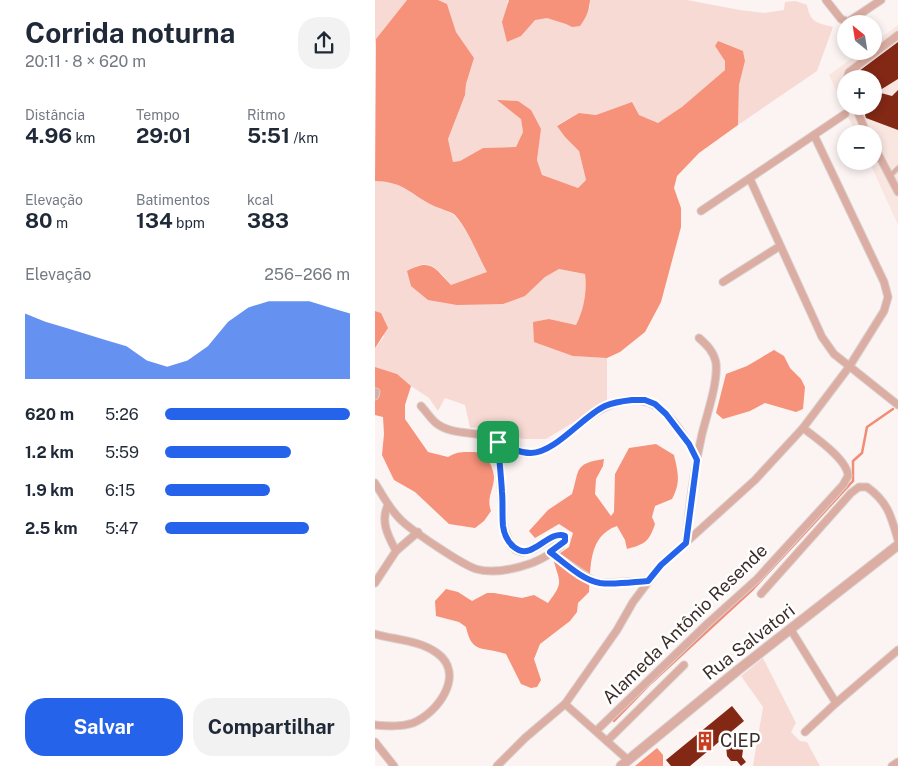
<!DOCTYPE html>
<html lang="pt">
<head>
<meta charset="utf-8">
<style>
	:root { --surface:#fff; --page:#f2f2f3; --text:#1f2937; --muted:#747a83; --accent:#2563eb }
	body { margin:0; font-family:"Public Sans",sans-serif; background:var(--page); color:var(--text); height:100vh; display:flex; flex-direction:column; font-size:19px; white-space:nowrap }
	* { box-sizing:border-box; margin:0 }
	p { font-size:16px; color:var(--muted) }
	.icon { flex:none; width:28px; height:28px; fill:none; stroke:currentColor; stroke-width:2; stroke-linecap:round; stroke-linejoin:round }
	.map { position:relative; flex:1; overflow:hidden }
	.side { display:flex; flex-direction:column; background:var(--surface); width:375px }
	.side>* { flex:none }
	.needle { width:32px; rotate:330deg }
	.tools { position:absolute; left:462px; top:15px; display:grid; gap:10px }
	.tools a { display:grid; place-items:center; width:45px; height:45px; border-radius:50%; background:var(--surface); box-shadow:0 2px 8px #0003; font-size:25px }
	.pin { position:absolute; display:grid; place-items:center; width:42px; height:42px; color:#fff; margin:-21px; border-radius:10px; box-shadow:0 2px 8px #0006 }
	.round { display:grid; place-items:center; flex:none; width:52px; height:52px; border-radius:20px; background:var(--page) }
	.headline { display:flex; align-items:center; justify-content:space-between; height:85px; padding:0 25px }
	h1 { font-size:28px; font-weight:700; line-height:38px }
	.metrics { display:grid; grid-template-columns:repeat(3,1fr); gap:8px; height:85px; padding:5px 25px }
	.metrics div { display:grid; align-content:center }
	.metrics b { font-size:21px; font-weight:700 }
	.metrics small { font-size:14px; font-weight:400 }
	.metrics p { font-size:14px }
	.chart { height:140px; padding:10px 25px }
	.chart p { display:flex; justify-content:space-between }
	.chart svg { width:100%; height:90px; margin-top:5px; fill:var(--accent); opacity:.7 }
	.cta { display:flex; gap:10px; margin-top:auto; padding:10px 25px }
	.cta a { flex:1; height:58px; border-radius:20px; background:var(--accent); color:#fff; font-size:20px; font-weight:700; line-height:58px; text-align:center }
	.cta a+a { background:var(--page); color:var(--text) }
	ul { padding:0 25px; list-style:none; font-size:16px }
	li { display:grid; grid-template-columns:80px 60px 1fr; align-items:center; height:38px }
	li i { height:12px; border-radius:6px; background:var(--accent) }
	main { display:flex; flex:1; min-height:0 }
	.map>svg:first-child { display:block }
</style>
</head>
<body>
<main>
<section class="side">
<div class="headline"><div><h1>Corrida noturna</h1><p>20:11 · 8 × 620 m</p></div><a class="round"><svg class="icon" aria-label="share" viewBox="0 0 24 24"><path d="M12 15V3M7 8l5-5 5 5M5 13v7h14v-7"/></svg></a></div>
<div class="metrics">
<div><p>Distância</p><b>4.96<small> km</small></b></div>
<div><p>Tempo</p><b>29:01</b></div>
<div><p>Ritmo</p><b>5:51<small> /km</small></b></div>
</div>
<div class="metrics">
<div><p>Elevação</p><b>80<small> m</small></b></div>
<div><p>Batimentos</p><b>134<small> bpm</small></b></div>
<div><p>kcal</p><b>383</b></div>
</div>
<div class="chart"><p><span>Elevação</span>256–266 m</p>
<svg viewBox="0 0 160 44" preserveAspectRatio="none"><path d="M0 44V12L10 16L20 19L30 22L40 25L50 28L60 35L70 38L80 35L90 28L100 16L110 9L120 6L130 6L140 6L150 9L160 12V44z"/></svg>
</div>
<ul>
<li><b>620 m</b>5:26<i style="width:100%"></i></li>
<li><b>1.2 km</b>5:59<i style="width:68%"></i></li>
<li><b>1.9 km</b>6:15<i style="width:57%"></i></li>
<li><b>2.5 km</b>5:47<i style="width:78%"></i></li>
</ul>
<div class="cta"><a>Salvar</a><a>Compartilhar</a></div>
</section>
<div class="map">
<svg width="523" height="766" viewBox="0 0 523 766">
	<rect width="100%" height="100%" fill="#fcf4f2"/>
	<!-- built -->
	<path fill="#f9e6e1" fill-rule="evenodd" d="M523,25V225L494,161H499V134H481L454,75L487,51H499V43ZM471,79H499V106H471Z"/>
	<!-- green -->
	<g fill="#f7dad3">
		<path d="M0,0H32L1,39L0,48Z"/>
		<path d="M63,0H134L132,2L146,36C150,31 154,23 159,20C170,14 188,21 197,27L215,7V0H312L365,10L389,13L409,10L410,2L421,1L432,5C435,23 443,23 458,27L442,71L363,125L364,85L370,61L368,51L340,46L350,61V70L307,108L283,123L264,115L257,102L221,115L204,113L182,125L190,137L204,151L211,180L203,188L167,176L162,160L166,129L143,101L123,100L146,118L148,132L141,147L108,148L85,161L78,162L73,139L90,95L91,84L99,58L81,32L72,4Z"/>
		<path d="M0,181C31,182 34,194 59,206C65,209 75,211 80,216C94,231 102,254 113,272L76,285C61,268 55,257 33,271L36,286L150,296L170,277L184,269L210,274C211,293 210,308 201,325L174,319L198,356L232,358V402L171,439H148L107,427L95,428L90,405L70,398L63,411L54,398L36,386L22,374L0,367V348L9,337L6,313L0,311Z"/>
		<path d="M388,658L421,723L416,732L425,741L432,742L445,766H378L388,707L366,676Z"/>
	</g>
	<!-- forest -->
	<g fill="#f6917a">
		<path d="M32,0H63L72,4L81,32L99,58L91,84L90,95L73,139L78,162L85,161L108,148L141,147L148,132L146,119L122,100L143,101L156,110L166,129L162,160L167,175L203,188L211,180L204,151L190,137L182,126L204,113L221,115L257,102L264,115L283,123L307,107L350,70V61L340,46L343,41L368,51L370,61L364,85L363,125L324,153L302,176L299,188L306,208V227L286,302L270,332L245,352L232,358L198,356L159,342L158,322L174,319L201,325C209,309 212,292 210,274L184,269L170,277L150,296L128,304L82,305L53,300L36,286L32,271C57,258 59,268 76,285L112,272C102,254 94,231 80,215C75,211 65,209 59,206C34,194 31,182 0,181L1,39Z"/>
		<path d="M134,0H215C214,11 211,18 205,26L197,27L191,24L172,18L160,20L146,36L132,42L127,22Z"/>
		<path d="M0,311L6,313L13,328L0,348Z"/>
		<path d="M399,350L409,356L415,368L426,379L430,387L428,409L421,412L390,403L375,411L348,419L341,413L351,374L372,366Z"/>
		<path d="M0,367L22,374L36,386L30,405V419L53,452L73,457C84,451 87,452 99,452C111,453 118,465 119,477C119,490 111,497 116,511L109,521L100,528L74,524L40,492L19,480L7,455L9,434L8,417L0,415Z"/>
		<path d="M281,444L299,455C303,473 306,482 297,499L280,506L277,517L280,524C274,542 270,544 252,549L250,540L242,526C213,536 216,567 214,592L203,603L202,612L195,621L165,644L159,659L166,680L162,687L156,688L146,684L131,654C108,646 97,655 91,627L84,622L61,616L60,601L71,589L83,592L97,601L112,593H119L147,598L159,595L173,603C190,581 184,582 178,558L194,547L198,533L184,524L160,538L154,531L173,510L197,494C205,468 199,464 229,459L228,466L221,479L220,494L236,516L239,512L240,474L254,448Z"/>
		<path d="M282,748L288,755V766H260Z"/>
	</g>
	<g fill="none" stroke-linecap="round" stroke-linejoin="round">
		<!-- stream -->
		<path stroke="#f18c76" stroke-width="2.5" d="M239,721L276,683L378,589L478,481V461L487,453L492,427L518,409"/>
	</g>
	<!-- building -->
	<g fill="#822815">
		<path d="M523,42V79L502,92L517,96L523,90V130L491,118L490,115L495,106H499V79H482L480,74Z"/>
		<path d="M357,706L369,721L315,766H296L291,760Z"/>
		<path d="M351,745L364,746L368,750L367,757L371,762L366,766L362,761H356L352,756Z"/>
	</g>
	<g fill="none" stroke-linecap="round" stroke-linejoin="round">
		<defs>
			<path id="service" d="M515,176L523,168"/>
			<g id="minor">
				<path d="M451,0L466,19L473,22L506,0"/>
				<path d="M472,79L474,72L523,35"/>
				<path d="M480,106L492,134"/>
				<path d="M499,146L523,192"/>
				<path d="M375,179L447,337L459,354L523,405"/>
				<path d="M326,211L470,114"/>
				<path d="M348,282L405,246"/>
				<path d="M0,396L1,392"/>
				<path d="M46,406C51,411 55,418 61,423C73,433 92,432 108,435C125,439 139,455 157,453C175,451 192,434 205,423C262,379 294,401 322,460"/>
				<path d="M0,483C8,496 15,510 27,521C39,532 86,564 101,569C118,574 140,569 157,563C167,559 186,549 191,539L190,536L185,534L157,550L147,552L141,550L135,544L129,529L123,442"/>
				<path d="M311,543C314,506 319,470 327,434C332,414 343,383 341,363C339,352 332,345 324,338"/>
				<path d="M21,551L43,532"/>
				<path d="M175,552L218,581L227,583L273,581"/>
				<path d="M0,583L21,551C13,536 5,521 13,505"/>
				<path d="M386,594L476,493L484,487H492C513,502 516,516 523,540"/>
				<path d="M416,630L461,703"/>
				<path d="M0,634C21,640 44,640 62,653C91,674 63,713 38,723C26,727 13,726 0,725"/>
				<path d="M190,704L253,760"/>
				<path d="M221,731L333,623L382,579L468,485L473,476C473,460 441,438 428,428"/>
				<path d="M430,732L461,703L523,650"/>
				<path d="M232,741L309,665"/>
				<path d="M0,742L19,766"/>
				<path d="M122,766L150,738L190,704L242,630L258,602L286,565L380,480L428,428L474,367L509,311L513,297L509,282L439,135"/>
				<path d="M517,766L523,762"/>
			</g>
			<path id="tertiary" d="M246,766L363,670L523,545"/>
		</defs>
		<!-- service casing -->
		<use href="#service" stroke="#d9d0ce" stroke-width="6"/>
		<!-- minor casing -->
		<use href="#minor" stroke="#d9d0ce" stroke-width="9"/>
		<!-- tertiary casing -->
		<use href="#tertiary" stroke="#d9d0ce" stroke-width="11"/>
		<!-- service -->
		<use href="#service" stroke="#dcada2" stroke-width="4"/>
		<!-- minor -->
		<use href="#minor" stroke="#dcada2" stroke-width="7"/>
		<!-- tertiary -->
		<use href="#tertiary" stroke="#dcada2" stroke-width="9"/>
	</g>
	<g fill="none" stroke-linecap="round" stroke-linejoin="round">
		<defs>
			<path id="route" d="M257,400H270L280,404L291,414L314,444L322,460L311,543L286,565L273,581C258,582 239,585 225,583C207,580 190,563 175,552L190,541V536C180,531 168,544 159,548C144,558 130,542 128,526C127,515 128,503 127,492C126,475 124,459 123,442C133,447 144,453 156,453C180,453 208,416 230,406C239,402 248,401 257,400Z"/>
		</defs>
		<!-- route casing -->
		<use href="#route" stroke="#fff" stroke-width="10"/>
		<!-- route -->
		<use href="#route" stroke="#2563eb" stroke-width="6"/>
	</g>
	<!-- icons -->
	<defs>
		<symbol id="building-bare" viewBox="-9 -9 18 18"><path d="M-4-6H4V6H1V3H-1V6H-4ZM-2.5-4.3h1.7v1.8h-1.7ZM.8-4.3h1.7v1.8H.8ZM-2.5-1h1.7V.8h-1.7ZM.8-1h1.7V.8H.8Z" fill="#c83e20" stroke="#fff" stroke-width="2.5" paint-order="stroke"/></symbol>
	</defs>
	<g fill-rule="evenodd">
		<use href="#building-bare" x="316" y="727" width="28" height="28"/>
	</g>
	<g text-anchor="middle" stroke-width="5" stroke-linejoin="round" paint-order="stroke">
		<!-- street labels -->
		<g font-size="18" fill="#3c2d29" stroke="#fff">
			<text transform="translate(310 624) rotate(-44)" y="6">Alameda Antônio Resende</text>
			<text transform="translate(374 642) rotate(-38)" y="6">Rua Salvatori</text>
		</g>
		<!-- poi labels -->
		<g font-size="18" fill="#3c2d29" stroke="#fff" text-anchor="start">
			<text x="345" y="747">CIEP</text>
		</g>
	</g>
</svg>
<div class="tools">
<a><svg class="needle" viewBox="-14 -14 28 28"><path d="M0-13l5 13h-10z" fill="#e53935"/><path d="M0 13l5-13h-10z" fill="#747a83"/></svg></a>
<a>+</a>
<a>−</a>
</div>
<div class="pin" style="left:123px;top:442px;background:#1e9e55"><svg class="icon" aria-label="arrive" viewBox="0 0 24 24"><path d="M6 21V4h12l-3 4 3 4H6"/></svg></div>
</div>
</main>
</body>
</html>
